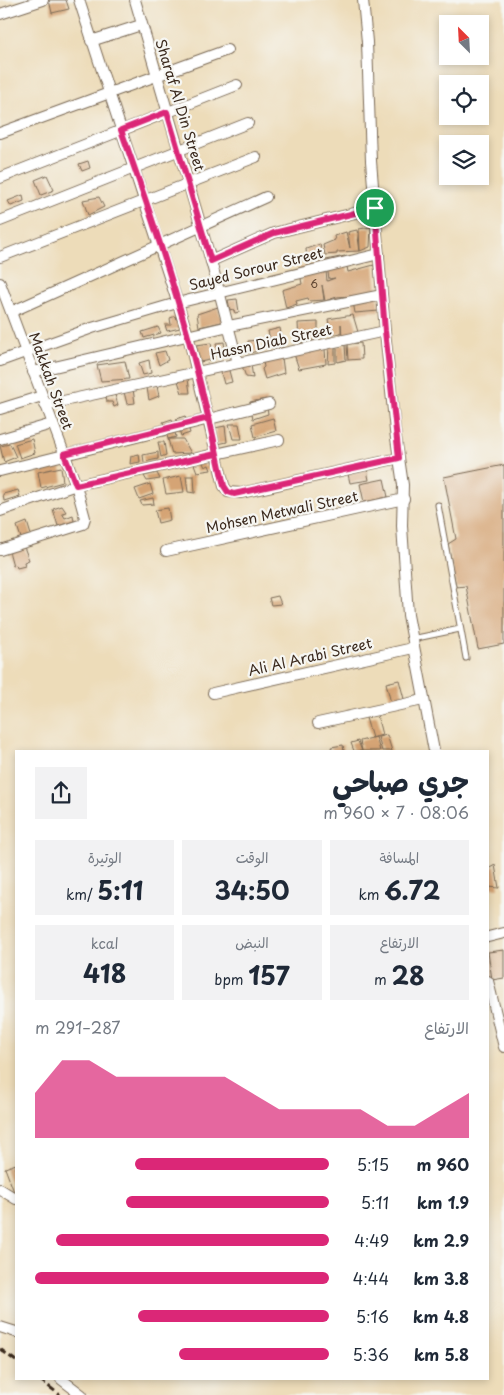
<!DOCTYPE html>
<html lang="ar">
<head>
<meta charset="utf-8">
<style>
	:root { --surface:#fff; --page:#f2f2f3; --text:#1f2937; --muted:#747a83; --accent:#db2777 }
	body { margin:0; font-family:"Playpen Sans","Playpen Sans Arabic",sans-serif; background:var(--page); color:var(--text); direction:rtl; height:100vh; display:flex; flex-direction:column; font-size:19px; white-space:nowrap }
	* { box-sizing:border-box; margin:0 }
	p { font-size:16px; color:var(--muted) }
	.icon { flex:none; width:28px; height:28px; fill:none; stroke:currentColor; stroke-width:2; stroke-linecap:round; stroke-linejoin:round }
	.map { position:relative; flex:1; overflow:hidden; direction:ltr }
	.sheet { position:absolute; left:15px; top:750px; width:474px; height:630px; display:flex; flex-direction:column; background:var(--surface); border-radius:0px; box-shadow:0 2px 8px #0003; direction:rtl }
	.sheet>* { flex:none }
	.needle { width:32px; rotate:336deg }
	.buttons { position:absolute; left:439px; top:15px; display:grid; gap:10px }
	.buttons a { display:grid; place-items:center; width:50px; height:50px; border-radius:0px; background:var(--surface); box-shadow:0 2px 8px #0003; font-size:25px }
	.pin { position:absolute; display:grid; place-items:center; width:42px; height:42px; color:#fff; margin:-21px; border:2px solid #fff; border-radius:50%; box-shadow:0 1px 5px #0007 }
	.round { display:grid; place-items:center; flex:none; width:52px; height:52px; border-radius:0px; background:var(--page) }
	.summary { display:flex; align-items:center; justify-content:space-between; height:85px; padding:0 20px }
	h1 { font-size:28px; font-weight:700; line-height:38px }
	.metrics { display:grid; grid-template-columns:repeat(3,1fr); gap:8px; height:85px; padding:5px 20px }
	.metrics div { display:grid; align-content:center; border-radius:0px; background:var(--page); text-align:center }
	.metrics b { font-size:25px; font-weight:700 }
	.metrics small { font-size:14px; font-weight:400 }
	.metrics p { font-size:14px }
	.chart { height:140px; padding:10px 20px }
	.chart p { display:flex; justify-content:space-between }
	.chart svg { width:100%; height:90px; margin-top:5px; fill:var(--accent); opacity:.7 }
	ul { padding:0 20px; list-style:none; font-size:16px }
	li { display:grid; grid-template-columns:80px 60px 1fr; align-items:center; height:38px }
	li i { height:12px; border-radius:6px; background:var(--accent) }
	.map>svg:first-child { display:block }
</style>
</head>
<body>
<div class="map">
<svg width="504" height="1395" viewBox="0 0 504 1395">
	<rect width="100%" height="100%" fill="#f6f6f2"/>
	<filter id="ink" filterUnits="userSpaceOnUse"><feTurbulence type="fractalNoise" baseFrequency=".02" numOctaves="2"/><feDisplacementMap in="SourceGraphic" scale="10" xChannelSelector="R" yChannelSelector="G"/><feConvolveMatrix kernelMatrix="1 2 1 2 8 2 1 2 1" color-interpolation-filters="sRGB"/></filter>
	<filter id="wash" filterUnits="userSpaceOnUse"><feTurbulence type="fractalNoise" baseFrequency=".0096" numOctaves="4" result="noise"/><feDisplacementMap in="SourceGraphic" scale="20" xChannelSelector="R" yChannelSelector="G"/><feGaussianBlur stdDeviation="1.12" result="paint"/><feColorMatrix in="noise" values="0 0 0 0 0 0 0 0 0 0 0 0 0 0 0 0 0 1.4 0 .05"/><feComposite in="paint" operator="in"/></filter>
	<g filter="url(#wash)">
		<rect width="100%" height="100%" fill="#eddcb9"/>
		<g id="blocks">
			<!-- building -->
			<g fill="#d5a474">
				<path d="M49,0H66L69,9L52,13Z"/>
				<path d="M88,161L90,168L82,171L79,164Z"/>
				<path d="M47,175L54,190L41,195L35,180Z"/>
				<path d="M23,195L24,201L11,206L8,201Z"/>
				<path d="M99,197L104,207L88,215L83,200Z"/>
				<path d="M371,227L370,247L360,251L359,229Z"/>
				<path d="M357,230L360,251L337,252V254L325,255L323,245L335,240L334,236L346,232L350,248L348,232Z"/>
				<path d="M320,244L322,256L307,260L306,249Z"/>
				<path d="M345,256L348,272L374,265L379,311L355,313L352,296L337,297L325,301L322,285L324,300L309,301L308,298L296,301L297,304L286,308L282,290L302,284L299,268L325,262L327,281L335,278L329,279L326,260Z"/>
				<path d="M237,299L239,312L235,313L233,309L230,310L228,300Z"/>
				<path d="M218,307L222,322L199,327L197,314Z"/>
				<path d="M353,315L358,332L342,336L341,324V333L331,335L328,319Z"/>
				<path d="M176,316L180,328L167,331L165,325H171L170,318Z"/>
				<path d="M318,322V339L299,343L298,323Z"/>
				<path d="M158,327L161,333L144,338L142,332Z"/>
				<path d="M280,328L283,347L272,348L268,331Z"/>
				<path d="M257,340L258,351L249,353L248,341Z"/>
				<path d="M224,342L226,357L219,356L216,343Z"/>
				<path d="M211,343L214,359L200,362L196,345Z"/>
				<path d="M361,343L362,359L348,360L347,344Z"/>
				<path d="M345,345L346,360L337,362V346Z"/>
				<path d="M335,346V363L328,364L329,347Z"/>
				<path d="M325,349L326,364L299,369L294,354Z"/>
				<path d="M165,351L168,360L159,365L155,353Z"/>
				<path d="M282,358L284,373L265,379L262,369L264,367L263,362Z"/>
				<path d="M149,360L151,373L143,375L139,363Z"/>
				<path d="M125,361L129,379L101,381L97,365Z"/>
				<path d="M251,365L253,378L246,377L242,366Z"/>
				<path d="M228,367L232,382L224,384L220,369Z"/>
				<path d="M188,379L190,393H182L178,381Z"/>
				<path d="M157,386L159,396L149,400L147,388Z"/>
				<path d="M133,389L135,403L127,404L124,392Z"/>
				<path d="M115,395L118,405L114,407L112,402H107L106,397Z"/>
				<path d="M266,399L268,414L253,419L250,402Z"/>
				<path d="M185,416L190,433L181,436L176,419Z"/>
				<path d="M273,418L276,431L255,437L252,424Z"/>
				<path d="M172,419L176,437L168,439L163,422Z"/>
				<path d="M229,424H239L242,439H233Z"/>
				<path d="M225,426L227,442L218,444L215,428Z"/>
				<path d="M32,439L35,453L20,458L15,444Z"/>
				<path d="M168,439H183L191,453L172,454Z"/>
				<path d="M158,442H164L166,455L161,457Z"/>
				<path d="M10,444L16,457L4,462L0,446Z"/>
				<path d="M158,452V459L144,462L143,455Z"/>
				<path d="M139,454L140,462L130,464L131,456Z"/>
				<path d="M202,461L205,467L209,465L211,470L197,472L194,464Z"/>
				<path d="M504,465V644L478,649L466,586L456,587L448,544L456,539L444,477Z"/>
				<path d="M61,467L63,482L41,488L38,472Z"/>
				<path d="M367,470L369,480L350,483L348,474Z"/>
				<path d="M157,473L160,479L147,481L144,476Z"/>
				<path d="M181,476L184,492L166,494L163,480Z"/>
				<path d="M186,476H194L195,493L188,492Z"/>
				<path d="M384,479L388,497L364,502L360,484Z"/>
				<path d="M150,484L153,494L139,499L135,489Z"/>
				<path d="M18,490L20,496L4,501L3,494Z"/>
				<path d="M153,498L154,504L142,505L140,501Z"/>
				<path d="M62,506L66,512L62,513L65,518L73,515L74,521L58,526L53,509Z"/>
				<path d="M168,508L170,520L158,523L155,510Z"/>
				<path d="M27,522L31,535L21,538L17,526Z"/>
				<path d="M24,547L29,560L24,562L25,566L17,568L16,565L13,566L9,551Z"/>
				<path d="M278,596L281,604L271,605L269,598Z"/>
				<path d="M399,680L404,699L391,703L386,683Z"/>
				<path d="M377,715L382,735L372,738L366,718Z"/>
				<path d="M387,735L392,751H382L378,737Z"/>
				<path d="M376,737L380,751H362L360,741Z"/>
				<path d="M358,741L362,751H354L351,743Z"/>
				<path d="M343,745L344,751H332L331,747Z"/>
				<path d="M495,865L499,888L488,887V869Z"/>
				<path d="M504,950V978L492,980L488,952Z"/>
				<path d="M16,1164V1197L5,1168Z"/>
			</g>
		</g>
	</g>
	<g filter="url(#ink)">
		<use href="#blocks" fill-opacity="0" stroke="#796854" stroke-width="1"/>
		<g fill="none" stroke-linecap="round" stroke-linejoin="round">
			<defs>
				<g id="service">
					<path d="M438,505L466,658"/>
					<path d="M412,639L460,629"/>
				</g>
				<g id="minor">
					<path d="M79,0L188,335L224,486L228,492L241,493L399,458"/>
					<path d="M135,0L211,261L238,363"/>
					<path d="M363,0L367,42L371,161L385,331L395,431L403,485L402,526L408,615L434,751"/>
					<path d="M0,14L43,0"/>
					<path d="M91,41L141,25"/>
					<path d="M0,133L227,50"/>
					<path d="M0,178L237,85"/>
					<path d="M0,221L248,123"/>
					<path d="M0,257L256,157"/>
					<path d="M211,261L274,233L375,208"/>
					<path d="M0,283L76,485L85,518L83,524L0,550"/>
					<path d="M11,312L266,197"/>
					<path d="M0,361L92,328L177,303L379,254"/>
					<path d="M33,372L229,326L382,295"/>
					<path d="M45,405L385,331"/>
					<path d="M0,409L42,396"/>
					<path d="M0,439L52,424"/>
					<path d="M0,471L269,404"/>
					<path d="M0,511L76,485L279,440"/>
					<path d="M166,551L404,499"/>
					<path d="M213,693L413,648"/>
					<path d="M318,723L423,700"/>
					<path d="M488,937L504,933"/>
					<path d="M488,981L504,1047"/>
					<path d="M0,1189L16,1199"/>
					<path d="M0,1327L16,1332"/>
					<path d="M61,1379L82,1395"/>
				</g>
			</defs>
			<!-- service casing -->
			<use href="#service" stroke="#796854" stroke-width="7"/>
			<!-- minor casing -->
			<use href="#minor" stroke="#796854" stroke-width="12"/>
			<!-- service -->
			<use href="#service" stroke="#fff" stroke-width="5"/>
			<!-- minor -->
			<use href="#minor" stroke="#fff" stroke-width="10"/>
			<!-- rail -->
			<g stroke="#3b2a1e" stroke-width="3" stroke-dasharray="8 4" stroke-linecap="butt">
				<path d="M0,1349L16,1361"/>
				<path d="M39,1379L60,1395"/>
			</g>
		</g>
	</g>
	<g fill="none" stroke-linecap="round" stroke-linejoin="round" filter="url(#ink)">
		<defs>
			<path id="route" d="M375,208L274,233L211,261L167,112L121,130C159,236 194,343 216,454L76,485L64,454L209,418L224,486L228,492L234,494L399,458L385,331L375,208"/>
		</defs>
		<!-- route casing -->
		<use href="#route" stroke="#fff" stroke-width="10"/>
		<!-- route -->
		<use href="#route" stroke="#db2777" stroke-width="6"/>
	</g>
	<g text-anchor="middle" stroke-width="4.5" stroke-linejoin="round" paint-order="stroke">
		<!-- number labels -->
		<g font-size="11" fill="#624834">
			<text x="314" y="288">6</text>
		</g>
		<!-- street labels -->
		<g font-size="14" fill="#3b2a1e" stroke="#f6f6f2">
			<text transform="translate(180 105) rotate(73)" y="5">Sharaf Al Din Street</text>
			<text transform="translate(256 269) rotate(-14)" y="5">Sayed Sorour Street</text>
			<text transform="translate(271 342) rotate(-12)" y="5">Hassn Diab Street</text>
			<text transform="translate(51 381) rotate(70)" y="5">Makkah Street</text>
			<text transform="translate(282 512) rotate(-12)" y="5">Mohsen Metwali Street</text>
			<text transform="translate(310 657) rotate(-13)" y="5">Ali Al Arabi Street</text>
		</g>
	</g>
</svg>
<div class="buttons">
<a><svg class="needle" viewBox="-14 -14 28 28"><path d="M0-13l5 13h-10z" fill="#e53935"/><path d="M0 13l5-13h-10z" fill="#747a83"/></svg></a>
<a><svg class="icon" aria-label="locate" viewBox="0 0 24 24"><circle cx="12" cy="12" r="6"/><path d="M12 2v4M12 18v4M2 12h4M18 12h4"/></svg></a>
<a><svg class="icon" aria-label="layers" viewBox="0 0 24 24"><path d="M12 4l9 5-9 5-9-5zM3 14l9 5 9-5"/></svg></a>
</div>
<div class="pin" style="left:375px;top:208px;background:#1e9e55"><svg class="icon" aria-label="arrive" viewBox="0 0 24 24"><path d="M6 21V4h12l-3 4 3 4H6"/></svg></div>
<section class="sheet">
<div class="summary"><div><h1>جري صباحي</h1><p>08:06 · 7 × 960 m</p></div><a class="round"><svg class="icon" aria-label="share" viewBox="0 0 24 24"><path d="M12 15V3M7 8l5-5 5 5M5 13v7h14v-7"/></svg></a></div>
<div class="metrics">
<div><p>المسافة</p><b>6.72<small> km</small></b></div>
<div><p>الوقت</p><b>34:50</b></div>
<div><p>الوتيرة</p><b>5:11<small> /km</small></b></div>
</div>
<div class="metrics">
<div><p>الارتفاع</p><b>28<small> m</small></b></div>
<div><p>النبض</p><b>157<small> bpm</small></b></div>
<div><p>kcal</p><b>418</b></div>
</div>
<div class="chart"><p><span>الارتفاع</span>287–291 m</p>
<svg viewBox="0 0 160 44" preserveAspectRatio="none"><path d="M0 44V22L10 6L20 6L30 14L40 14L50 14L60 14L70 14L80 22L90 30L100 30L110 30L120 30L130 38L140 38L150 30L160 22V44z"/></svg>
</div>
<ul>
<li><b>960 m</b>5:15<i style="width:66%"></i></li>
<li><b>1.9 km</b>5:11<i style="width:69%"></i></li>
<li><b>2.9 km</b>4:49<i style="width:93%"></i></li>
<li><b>3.8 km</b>4:44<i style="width:100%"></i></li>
<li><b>4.8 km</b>5:16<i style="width:65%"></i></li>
<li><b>5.8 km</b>5:36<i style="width:51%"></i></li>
</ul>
</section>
</div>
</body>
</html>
